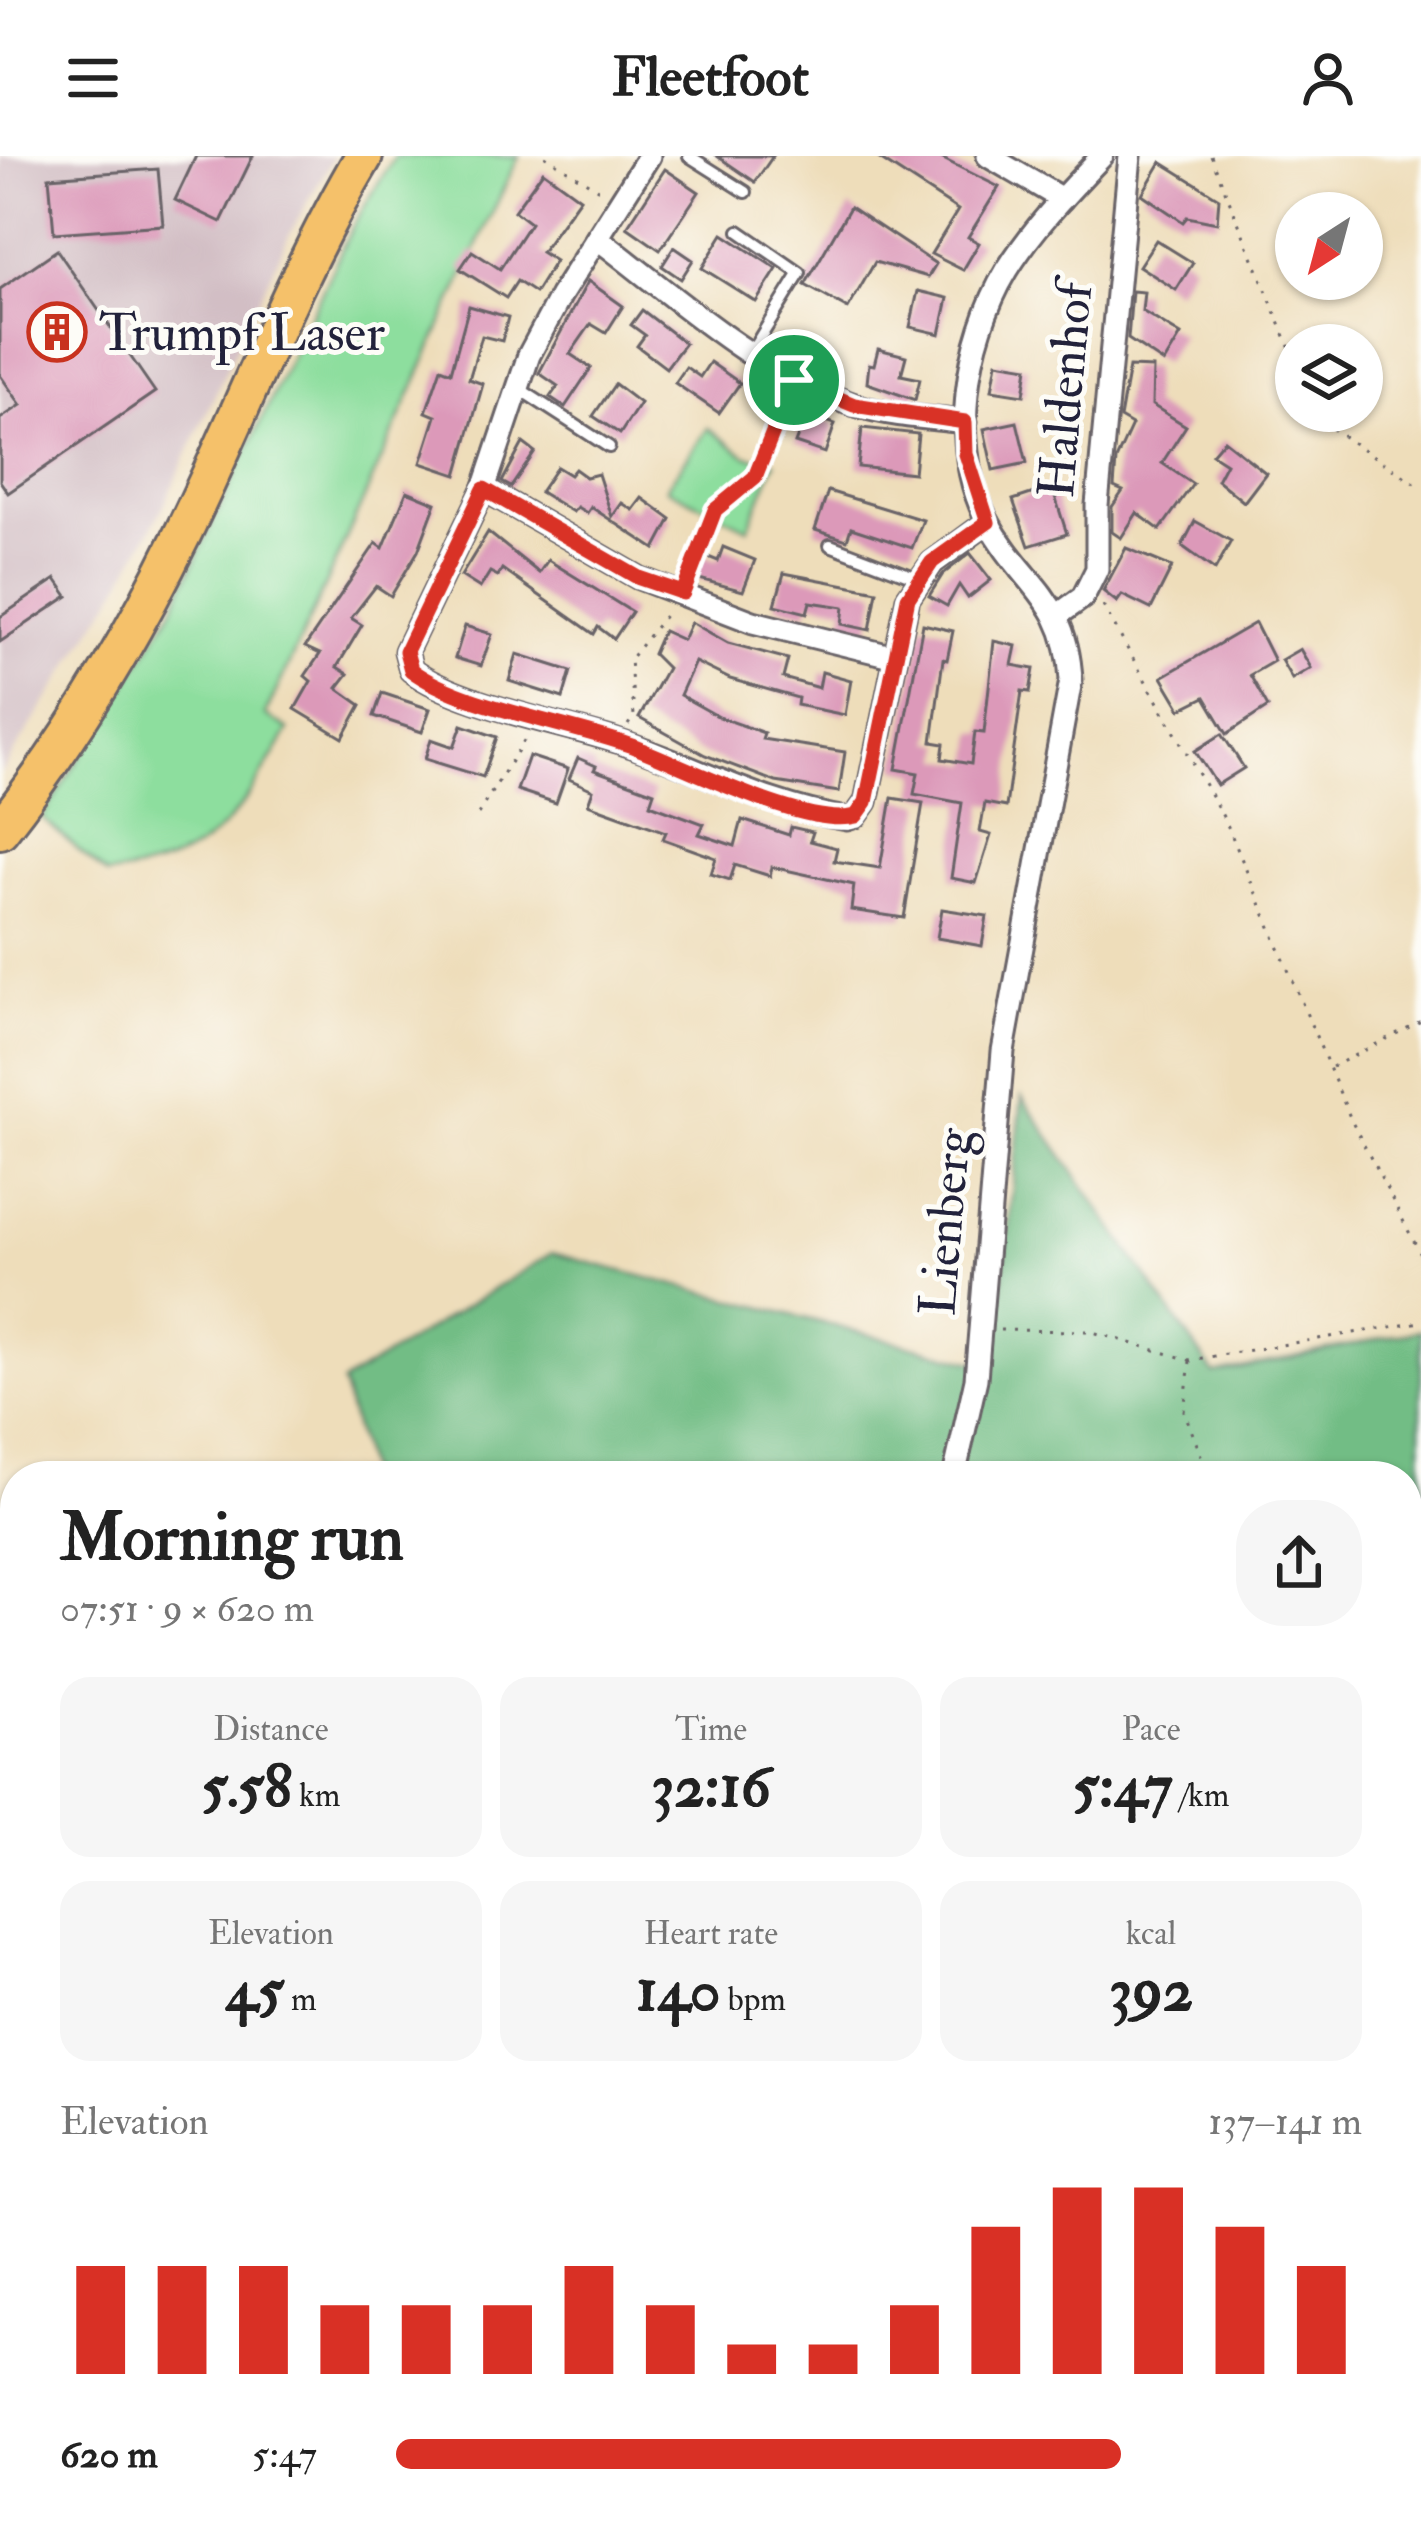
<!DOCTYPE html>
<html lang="en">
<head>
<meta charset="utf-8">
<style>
	:root { --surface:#fff; --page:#f6f6f6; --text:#222; --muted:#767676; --accent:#d93025 }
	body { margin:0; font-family:"IM FELL Double Pica",serif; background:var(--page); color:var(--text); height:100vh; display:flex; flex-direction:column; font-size:45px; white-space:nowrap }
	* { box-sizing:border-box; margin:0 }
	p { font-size:39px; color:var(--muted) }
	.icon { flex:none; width:66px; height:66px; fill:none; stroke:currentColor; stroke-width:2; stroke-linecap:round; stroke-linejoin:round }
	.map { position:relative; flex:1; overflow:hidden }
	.details { position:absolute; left:0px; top:1305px; width:1422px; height:1065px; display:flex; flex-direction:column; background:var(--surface); border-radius:48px 48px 0 0; box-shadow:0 3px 9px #0004 }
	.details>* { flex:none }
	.needle { width:78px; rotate:216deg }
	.fabs { position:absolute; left:1275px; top:36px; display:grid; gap:24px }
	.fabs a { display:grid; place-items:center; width:108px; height:108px; border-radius:50%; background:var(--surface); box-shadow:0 3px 9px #0004; font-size:60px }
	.pin { position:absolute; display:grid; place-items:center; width:102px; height:102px; color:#fff; margin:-51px; border:6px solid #fff; border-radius:50%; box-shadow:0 3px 12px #0007 }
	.round { display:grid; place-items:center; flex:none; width:126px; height:126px; border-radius:48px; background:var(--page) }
	.overview { display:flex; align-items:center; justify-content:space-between; height:204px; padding:0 60px }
	h1 { font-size:66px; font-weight:800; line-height:90px }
	.figures { display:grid; grid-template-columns:repeat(3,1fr); gap:18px; height:204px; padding:12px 60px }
	.figures div { display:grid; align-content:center; border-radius:30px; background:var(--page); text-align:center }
	.figures b { font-size:60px; font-weight:800 }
	.figures small { font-size:33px; font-weight:400 }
	.figures p { font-size:33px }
	.chart { height:336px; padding:24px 60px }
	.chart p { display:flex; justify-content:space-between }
	.chart svg { width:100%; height:216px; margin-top:12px; stroke:var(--accent); stroke-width:6 }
	ul { padding:0 60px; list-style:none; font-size:39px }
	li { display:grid; grid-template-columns:192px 144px 1fr; align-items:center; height:90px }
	li i { height:30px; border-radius:15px; background:var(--accent) }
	header { display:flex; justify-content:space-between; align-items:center; height:156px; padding:0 60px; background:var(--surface); font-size:54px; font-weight:800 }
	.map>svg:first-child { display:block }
</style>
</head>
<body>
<header><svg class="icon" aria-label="menu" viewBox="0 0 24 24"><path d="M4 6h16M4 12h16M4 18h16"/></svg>Fleetfoot<svg class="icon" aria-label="person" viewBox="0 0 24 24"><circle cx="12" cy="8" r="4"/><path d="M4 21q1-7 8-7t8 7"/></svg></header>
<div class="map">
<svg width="1421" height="2368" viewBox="0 0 1421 2368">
	<rect width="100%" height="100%" fill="#fdfcf7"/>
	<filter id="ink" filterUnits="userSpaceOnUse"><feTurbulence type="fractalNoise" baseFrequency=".00833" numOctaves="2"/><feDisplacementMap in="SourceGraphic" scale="24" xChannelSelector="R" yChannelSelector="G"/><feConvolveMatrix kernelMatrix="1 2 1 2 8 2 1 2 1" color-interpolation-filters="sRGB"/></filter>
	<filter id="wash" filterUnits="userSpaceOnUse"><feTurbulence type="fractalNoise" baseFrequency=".004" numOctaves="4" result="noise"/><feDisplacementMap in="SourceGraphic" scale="48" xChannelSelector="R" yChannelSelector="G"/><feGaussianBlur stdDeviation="2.7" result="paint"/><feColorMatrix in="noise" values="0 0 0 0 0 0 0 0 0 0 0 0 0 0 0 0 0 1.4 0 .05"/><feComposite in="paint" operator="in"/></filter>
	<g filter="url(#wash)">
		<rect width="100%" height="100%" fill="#eeddba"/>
		<!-- industrial -->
		<path fill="#d2bec4" d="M0,0H334L288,81L162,353L114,440L0,619Z"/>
		<!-- green -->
		<g fill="#8dde9e" stroke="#58806c" stroke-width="3">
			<path d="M395,0H519C431,185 353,374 265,559L289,574C238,659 215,708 107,719L42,662L170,458L352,71Z"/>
			<path d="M708,272L746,300L775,306L748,372L666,332Z"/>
		</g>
		<!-- forest -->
		<path fill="#72bd85" stroke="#4a7060" stroke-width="3" d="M1022,941L1214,1218L1421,1174V2035L1407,2034V1320H368L342,1227L552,1097L994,1211Z"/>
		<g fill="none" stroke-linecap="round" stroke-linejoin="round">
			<!-- stream -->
			<path stroke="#78a6e1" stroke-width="6" d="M1029,2355L1031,2368"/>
		</g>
		<g id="blocks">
			<!-- building -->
			<g fill="#dc99b9">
				<path d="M196,0H253L221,66L175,44Z"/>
				<path d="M717,0H773L755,26Z"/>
				<path d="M875,0H937L999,31L968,81L979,87L963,114L931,98L958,54Z"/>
				<path d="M1161,6L1219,42L1217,67L1187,61L1183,66L1142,38Z"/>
				<path d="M158,13L163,69L54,77L49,21Z"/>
				<path d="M665,13L699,36L660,94L627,71Z"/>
				<path d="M543,15L580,42L541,96L555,105L535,137L517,125L506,142L460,113L472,95L500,113L530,67L514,55Z"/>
				<path d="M850,51L936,108L928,121L875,106L848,153L805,129Z"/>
				<path d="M723,78L777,113L756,146L702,112Z"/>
				<path d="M1156,84L1193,107L1176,134L1139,110Z"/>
				<path d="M674,91L693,104L681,123L662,110Z"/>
				<path d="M57,94L155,236L8,337L0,325V263L21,249L0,219V133Z"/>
				<path d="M588,125L623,150L606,177L591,168L570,198L591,212L565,251L550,241L558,230L539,217Z"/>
				<path d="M918,135L948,142L940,178L910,171Z"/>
				<path d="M1132,135L1144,136L1142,155L1181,179L1164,207L1128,183Z"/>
				<path d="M469,150L508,161L502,185L482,180L469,223L483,228L457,319L421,307L436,260L426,256L441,212L451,216Z"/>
				<path d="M642,154L685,187L666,212L637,190L645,179L631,169Z"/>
				<path d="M878,193L906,200L901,219L920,223L915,244L867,227L869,208L874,209Z"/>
				<path d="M710,206L740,227L719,257L675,227L686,211L700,221Z"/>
				<path d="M997,206L1028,211L1024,239L992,234Z"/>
				<path d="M1129,211L1153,212L1152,249L1186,270L1162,307L1193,328L1160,374L1137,357L1121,382L1112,376V351L1123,335L1114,331L1116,304L1132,269L1120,262Z"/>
				<path d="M615,228L640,247L620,278L593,260Z"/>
				<path d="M806,258L835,268L825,297L795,287Z"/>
				<path d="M1017,266L1027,307L993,314L984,273Z"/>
				<path d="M862,272L918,278L914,317L858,311Z"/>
				<path d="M1224,284L1266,317L1244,346L1217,324L1226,307L1212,298Z"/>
				<path d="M523,287L535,296L511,331L502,326Z"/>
				<path d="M557,311L570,319L575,313L586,321L598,318L612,361L622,347L633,354L642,342L671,363L655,393L591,351L587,357L577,351L573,356L540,336Z"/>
				<path d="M1052,331L1067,378L1029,390L1013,344Z"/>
				<path d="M407,335L436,347L418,395L391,440L376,430L351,462L362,469L337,511L348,518L337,532L361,549L343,582L295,553L311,525L305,520L320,498L305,491L376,387L383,392Z"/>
				<path d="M828,335L923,364L912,392L851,372L847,384L815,374Z"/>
				<path d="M1195,365L1231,385L1215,414L1182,390Z"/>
				<path d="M488,376L539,417L548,404L632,456L614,483L598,471L594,478L502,413L498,420L490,416L480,432L461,420Z"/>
				<path d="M723,391L755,404L743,435L692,421L701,398L718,405Z"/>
				<path d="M1126,392L1172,411L1151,453L1122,439L1117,446L1103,435Z"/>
				<path d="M970,397L991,424L968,442L959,429L947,450L929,440L943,418Z"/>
				<path d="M784,417L877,435L870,474L842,468L844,451L810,446L807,457L775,449Z"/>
				<path d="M56,423L68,440L0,486V461Z"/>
				<path d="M691,466L728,487L788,503L783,522L819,532L822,516L851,524L845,559L797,549L798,542L730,523L695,506L680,539L719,561L764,577L762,583L845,596L839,636L776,626L705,599L639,562L667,512L653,498L663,475L683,484Z"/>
				<path d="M1255,467L1274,505L1250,519L1268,551L1227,578L1205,541L1181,553L1162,521Z"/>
				<path d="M923,468L953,475L947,504L943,503L932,586L944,588L942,603L971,608L975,576L984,577L994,485L1016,490L1012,509L1034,513L1030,536L1022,535L1006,651L985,647L980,676L991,679L976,727L951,722L962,647L914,638L918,617L896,613Z"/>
				<path d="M465,470L492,478L481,510L455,502Z"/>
				<path d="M1300,493L1311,512L1292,523L1281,504Z"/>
				<path d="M517,498L571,515L563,542L509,525Z"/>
				<path d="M382,537L430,553L422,576L374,560Z"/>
				<path d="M462,569L497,581L483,621L425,603L431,583L454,591Z"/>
				<path d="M1222,578L1244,612L1217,629L1195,595Z"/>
				<path d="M529,600L568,613L556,647L517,634Z"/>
				<path d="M578,602L596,610L594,614L654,636L650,648L704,668L699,678L735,690L742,664L789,679L791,671L813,676L810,685L837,692L834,705L880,712L892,642L923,647L904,762L851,754L854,729L772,711L770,720L735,709L730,724L711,718L716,702L663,683L666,676L588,648L593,634L569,623Z"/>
				<path d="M942,753L987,760L982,790L937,782Z"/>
				<path d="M15,2303V2368H0V2320Z"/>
			</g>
		</g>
	</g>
	<g filter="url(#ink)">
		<use href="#blocks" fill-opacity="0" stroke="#696367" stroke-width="3"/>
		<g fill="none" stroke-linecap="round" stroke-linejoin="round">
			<defs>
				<g id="service">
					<path d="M689,0L746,36"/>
					<path d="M739,75L800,117L750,198"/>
					<path d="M518,232L609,291"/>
					<path d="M830,389L917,422"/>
				</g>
				<g id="minor">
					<path d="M649,0L561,139L529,199L484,333L406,495L411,514C455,548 565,568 620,586C697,611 765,650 847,663L856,660L866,646L908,442L932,407L988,366"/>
					<path d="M988,0L1062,43"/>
					<path d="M597,82C678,143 757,218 855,249C890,260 929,262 966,266"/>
					<path d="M484,333L639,422L753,466L895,501"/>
					<path d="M1058,459L1083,441L1097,413V349L1130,0"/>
					<path d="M954,1320L976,1223L1003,895L1071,524C1067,440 1021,429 987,364C949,290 965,184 1007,114C1033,72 1068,36 1102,0"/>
					<path d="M0,1501L15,1504"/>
					<path d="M423,2368L433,2355"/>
				</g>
				<path id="primary" d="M0,674C72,583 131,483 182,379C244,252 292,121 364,0"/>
			</defs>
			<!-- service casing -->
			<use href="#service" stroke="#696367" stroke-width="16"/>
			<!-- minor casing -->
			<use href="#minor" stroke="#696367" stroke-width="27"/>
			<!-- primary casing -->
			<use href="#primary" stroke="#696367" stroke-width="42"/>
			<!-- path -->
			<g stroke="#696367" stroke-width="3" stroke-dasharray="3 9" stroke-linecap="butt">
				<path d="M545,0L604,37"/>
				<path d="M1211,0L1296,207"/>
				<path d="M1316,255L1335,275L1421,331"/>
				<path d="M690,418L715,354L755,321L786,242"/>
				<path d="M1103,450L1226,666L1352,966L1421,1099"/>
				<path d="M628,569L634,560L630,503L667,457"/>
				<path d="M478,658L525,583"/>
				<path d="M1332,911L1421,865"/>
				<path d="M1000,1174L1089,1175L1190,1204L1421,1166"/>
				<path d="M1190,1205L1184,1255L1209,1320"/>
				<path d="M1407,1354L1421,1360"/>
				<path d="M1407,1520L1421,1504"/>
				<path d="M1407,1663L1421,1668"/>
				<path d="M1407,2051L1421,2050"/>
				<path d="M1053,2355L1055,2368"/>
				<path d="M1132,2368L1150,2355"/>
			</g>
			<!-- service -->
			<use href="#service" stroke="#fff" stroke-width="10"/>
			<!-- minor -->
			<use href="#minor" stroke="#fff" stroke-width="21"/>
			<!-- primary -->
			<use href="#primary" stroke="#f5c16b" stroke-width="36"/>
		</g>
	</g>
	<g fill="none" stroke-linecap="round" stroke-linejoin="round" filter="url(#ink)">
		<defs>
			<path id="route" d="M794,224L854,249L965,266L966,298L988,366L932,406L908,442L866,646L856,660C806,674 680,607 629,589C569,567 460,551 411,514L406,495L484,333L639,422L683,437L715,354L755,321Z"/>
		</defs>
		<!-- route casing -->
		<use href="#route" stroke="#fff" stroke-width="24"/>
		<!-- route -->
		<use href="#route" stroke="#d93025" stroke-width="15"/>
	</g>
	<!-- icons -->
	<defs>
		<symbol id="building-ring" viewBox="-11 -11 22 22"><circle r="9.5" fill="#fdfcf7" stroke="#c8321e" stroke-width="1.5"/><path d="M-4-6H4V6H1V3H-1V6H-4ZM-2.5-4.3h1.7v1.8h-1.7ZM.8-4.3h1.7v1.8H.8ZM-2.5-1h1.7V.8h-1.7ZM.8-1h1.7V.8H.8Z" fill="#c8321e"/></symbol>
	</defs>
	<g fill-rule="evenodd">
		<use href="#building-ring" x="24" y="143" width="66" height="66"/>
	</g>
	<g text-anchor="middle" stroke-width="10" stroke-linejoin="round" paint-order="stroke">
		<!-- poi labels -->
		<g font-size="51" fill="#22223b" stroke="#fdfcf7" text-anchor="start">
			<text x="99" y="194">Trumpf Laser</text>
		</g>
		<!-- street labels -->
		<g font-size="51" fill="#22223b" stroke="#fdfcf7">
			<text transform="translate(1064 234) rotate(-85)" y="18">Haldenhof</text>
			<text transform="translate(944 1066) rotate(-85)" y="18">Lienberg</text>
		</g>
	</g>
</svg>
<div class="fabs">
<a><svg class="needle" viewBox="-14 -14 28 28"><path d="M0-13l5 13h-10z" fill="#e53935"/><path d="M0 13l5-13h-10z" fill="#767676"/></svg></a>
<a><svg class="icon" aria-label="layers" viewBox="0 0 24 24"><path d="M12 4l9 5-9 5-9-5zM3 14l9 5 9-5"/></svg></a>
</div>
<div class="pin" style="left:794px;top:224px;background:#1e9e55"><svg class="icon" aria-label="arrive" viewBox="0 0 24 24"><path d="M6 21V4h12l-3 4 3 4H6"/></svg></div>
<section class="details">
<div class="overview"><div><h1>Morning run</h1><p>07:51 · 9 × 620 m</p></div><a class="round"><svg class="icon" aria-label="share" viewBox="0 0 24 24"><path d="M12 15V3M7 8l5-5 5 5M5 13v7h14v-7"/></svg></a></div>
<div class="figures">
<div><p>Distance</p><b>5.58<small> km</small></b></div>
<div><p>Time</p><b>32:16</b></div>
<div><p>Pace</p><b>5:47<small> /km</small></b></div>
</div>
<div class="figures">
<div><p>Elevation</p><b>45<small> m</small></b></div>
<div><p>Heart rate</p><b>140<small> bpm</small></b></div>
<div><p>kcal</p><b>392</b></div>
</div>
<div class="chart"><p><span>Elevation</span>137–141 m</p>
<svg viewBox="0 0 160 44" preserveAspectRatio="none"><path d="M5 44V22M15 44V22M25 44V22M35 44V30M45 44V30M55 44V30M65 44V22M75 44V30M85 44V38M95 44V38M105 44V30M115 44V14M125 44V6M135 44V6M145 44V14M155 44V22"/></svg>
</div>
<ul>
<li><b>620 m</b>5:47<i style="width:75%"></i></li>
</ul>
</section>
</div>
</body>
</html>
